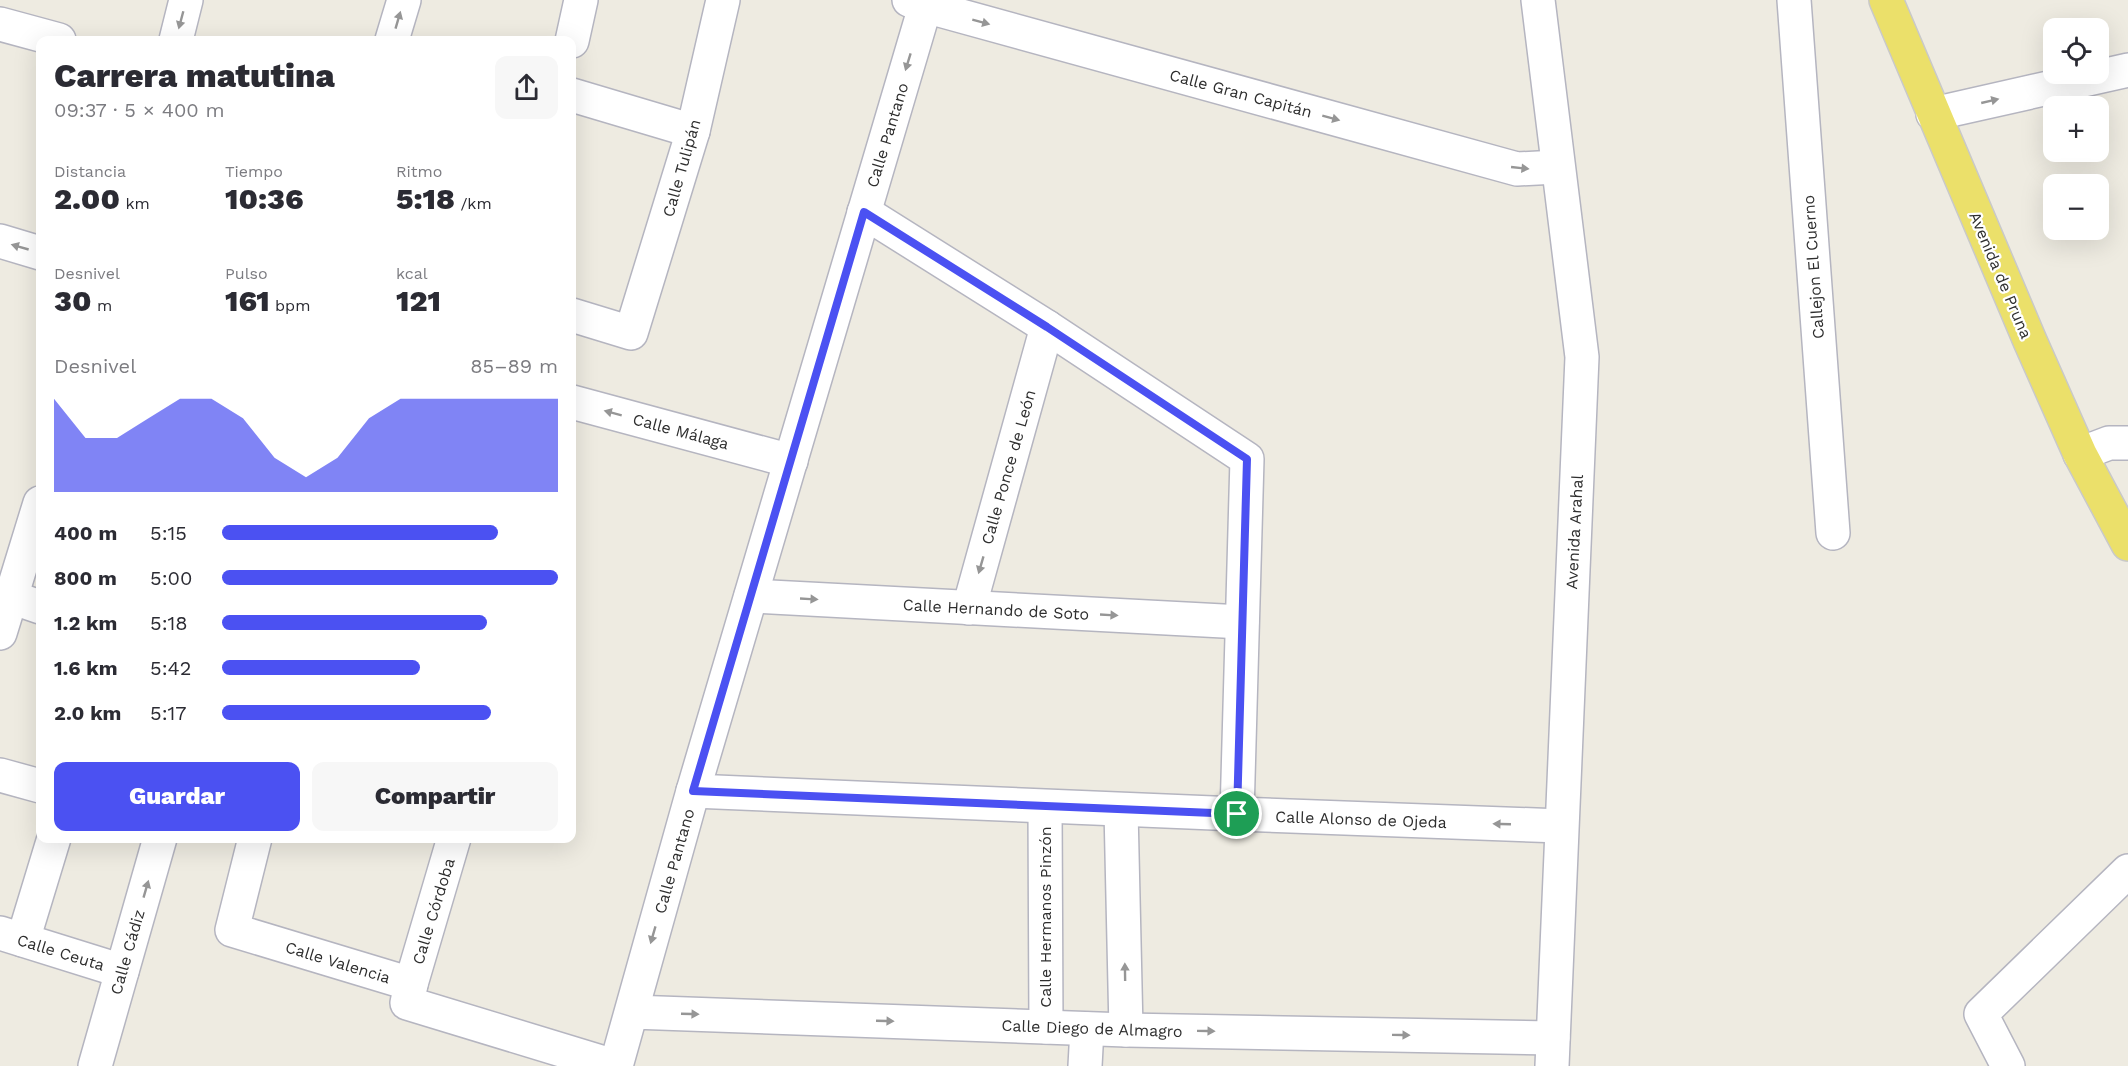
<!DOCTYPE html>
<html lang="es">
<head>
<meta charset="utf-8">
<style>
	:root { --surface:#fff; --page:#f7f7f7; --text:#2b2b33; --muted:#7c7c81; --accent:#4b51f2 }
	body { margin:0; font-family:"Work Sans",sans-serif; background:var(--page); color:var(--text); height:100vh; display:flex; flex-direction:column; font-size:22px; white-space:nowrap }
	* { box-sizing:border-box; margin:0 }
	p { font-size:20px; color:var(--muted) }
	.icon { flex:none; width:33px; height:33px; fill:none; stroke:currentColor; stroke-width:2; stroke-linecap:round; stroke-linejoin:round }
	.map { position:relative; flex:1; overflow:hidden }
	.details { position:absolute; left:36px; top:36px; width:540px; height:807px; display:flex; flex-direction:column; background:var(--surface); border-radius:12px; box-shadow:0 6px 24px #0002 }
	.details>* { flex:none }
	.tools { position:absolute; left:2043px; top:18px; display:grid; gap:12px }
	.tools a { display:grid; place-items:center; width:66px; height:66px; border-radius:12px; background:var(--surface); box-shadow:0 6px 24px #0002; font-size:30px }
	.pin { position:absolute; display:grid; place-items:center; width:51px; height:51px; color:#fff; margin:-26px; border:3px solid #fff; border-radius:50%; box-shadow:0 2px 6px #0007 }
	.round { display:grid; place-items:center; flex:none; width:63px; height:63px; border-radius:12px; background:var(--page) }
	.headline { display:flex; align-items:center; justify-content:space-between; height:102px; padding:0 18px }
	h1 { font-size:33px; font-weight:800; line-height:45px }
	.figures { display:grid; grid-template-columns:repeat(3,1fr); gap:9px; height:102px; padding:6px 18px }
	.figures div { display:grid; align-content:center }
	.figures b { font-size:30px; font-weight:800 }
	.figures small { font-size:16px; font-weight:400 }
	.figures p { font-size:16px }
	.chart { height:168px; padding:12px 18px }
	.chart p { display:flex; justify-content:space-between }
	.chart svg { width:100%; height:108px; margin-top:6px; fill:var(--accent); opacity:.7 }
	.primary-button { display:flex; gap:12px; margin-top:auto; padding:12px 18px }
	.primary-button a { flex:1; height:69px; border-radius:12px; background:var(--accent); color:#fff; font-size:24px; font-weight:800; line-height:69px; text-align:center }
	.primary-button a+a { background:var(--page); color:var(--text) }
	ul { padding:0 18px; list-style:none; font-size:20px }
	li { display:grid; grid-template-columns:96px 72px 1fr; align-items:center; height:45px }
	li i { height:15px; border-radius:8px; background:var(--accent) }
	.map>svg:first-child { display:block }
</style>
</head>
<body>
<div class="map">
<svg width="2128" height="1066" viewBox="0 0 2128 1066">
	<rect width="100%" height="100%" fill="#eeebe1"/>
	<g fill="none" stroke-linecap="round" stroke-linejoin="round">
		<defs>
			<g id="minor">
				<path d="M909,0L925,6L1517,169L1557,167"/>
				<path d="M1538,0L1582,357L1552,1066"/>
				<path d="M1794,0L1833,533"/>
				<path d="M0,24L59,40"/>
				<path d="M176,40L186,0"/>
				<path d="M392,40L404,0"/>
				<path d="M572,41L581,0"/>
				<path d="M572,95L693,131"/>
				<path d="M1933,114L2128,70"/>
				<path d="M864,212L1047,327L1247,459L1237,814"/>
				<path d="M0,241L40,253"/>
				<path d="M572,315L631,333L693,131L723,0"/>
				<path d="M572,402L791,461"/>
				<path d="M2080,454L2109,443H2128"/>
				<path d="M751,596L1242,622"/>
				<path d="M11,597L40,607"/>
				<path d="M969,608L1047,327"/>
				<path d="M0,633L40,503"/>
				<path d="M0,775L40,786"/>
				<path d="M693,791L1237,814L1561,826"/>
				<path d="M1045,807L1046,1027"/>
				<path d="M1121,810L1126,1030"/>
				<path d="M255,838L232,930L411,984L407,1003L614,1066"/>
				<path d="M0,933L122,971"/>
				<path d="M23,940L54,838"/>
				<path d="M411,984L454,838"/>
				<path d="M632,1012L1126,1030L1553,1038"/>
				<path d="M95,1066L160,838"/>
				<path d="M616,1066L693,791L927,0"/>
				<path d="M1085,1066L1087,1029"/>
				<path d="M2008,1066L1981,1014L2128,871"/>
			</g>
			<path id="major" d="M1886,0L2030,341L2080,454L2128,544"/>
		</defs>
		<!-- minor casing -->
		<use href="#minor" stroke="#b5b5c0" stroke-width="36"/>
		<!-- major casing -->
		<use href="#major" stroke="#c9c9c9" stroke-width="36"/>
		<!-- minor -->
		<use href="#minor" stroke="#fff" stroke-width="33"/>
		<!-- major -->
		<use href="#major" stroke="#ebe06a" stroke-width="33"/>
	</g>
	<!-- one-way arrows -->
	<defs><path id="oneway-solid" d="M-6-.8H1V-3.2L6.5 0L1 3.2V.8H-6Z" transform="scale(1.5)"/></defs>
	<g fill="#969696">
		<use href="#oneway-solid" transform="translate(181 20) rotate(105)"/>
		<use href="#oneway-solid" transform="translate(398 20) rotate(-74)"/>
		<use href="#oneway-solid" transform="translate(981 22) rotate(15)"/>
		<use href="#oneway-solid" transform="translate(908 62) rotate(107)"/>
		<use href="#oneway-solid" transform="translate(1990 101) rotate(-13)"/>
		<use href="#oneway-solid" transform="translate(1331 118) rotate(15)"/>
		<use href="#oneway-solid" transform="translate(1520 168) rotate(6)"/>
		<use href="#oneway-solid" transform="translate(20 247) rotate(-164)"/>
		<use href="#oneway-solid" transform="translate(613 413) rotate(-165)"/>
		<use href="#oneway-solid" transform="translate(981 565) rotate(106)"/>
		<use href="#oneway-solid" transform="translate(809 599) rotate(3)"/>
		<use href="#oneway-solid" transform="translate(1109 615) rotate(3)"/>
		<use href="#oneway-solid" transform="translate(1502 824) rotate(-178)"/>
		<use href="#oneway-solid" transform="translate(146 889) rotate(-74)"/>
		<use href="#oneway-solid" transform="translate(653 935) rotate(106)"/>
		<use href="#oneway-solid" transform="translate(1125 972) rotate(-91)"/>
		<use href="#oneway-solid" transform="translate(690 1014) rotate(2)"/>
		<use href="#oneway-solid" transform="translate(885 1021) rotate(2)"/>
		<use href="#oneway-solid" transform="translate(1206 1031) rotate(1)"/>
		<use href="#oneway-solid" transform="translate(1401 1035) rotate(1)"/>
	</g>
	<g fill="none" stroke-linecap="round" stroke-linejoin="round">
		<defs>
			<path id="route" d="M864,212L1047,327L1247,459L1237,814L693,791Z"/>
		</defs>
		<!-- route casing -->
		<use href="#route" stroke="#fff" stroke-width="12"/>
		<!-- route -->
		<use href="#route" stroke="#4b51f2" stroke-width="8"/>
	</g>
	<g text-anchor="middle" stroke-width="4.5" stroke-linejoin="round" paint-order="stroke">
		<!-- street labels -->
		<g font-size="16" fill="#2e2e2e" stroke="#fff">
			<text transform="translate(1241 93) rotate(15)" y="6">Calle Gran Capitán</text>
			<text transform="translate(887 135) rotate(-73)" y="6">Calle Pantano</text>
			<text transform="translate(681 168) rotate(-74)" y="6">Calle Tulipán</text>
			<text transform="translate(1813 267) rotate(-94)" y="6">Callejon El Cuerno</text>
			<text transform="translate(2001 275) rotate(67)" y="6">Avenida de Pruna</text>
			<text transform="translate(681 431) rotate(15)" y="6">Calle Málaga</text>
			<text transform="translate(1008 467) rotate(-74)" y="6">Calle Ponce de León</text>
			<text transform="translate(1574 532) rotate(-87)" y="6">Avenida Arahal</text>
			<text transform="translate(996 609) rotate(3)" y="6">Calle Hernando de Soto</text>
			<text transform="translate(1361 819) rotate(2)" y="6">Calle Alonso de Ojeda</text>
			<text transform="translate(674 861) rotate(-74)" y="6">Calle Pantano</text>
			<text transform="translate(433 911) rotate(-73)" y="6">Calle Córdoba</text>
			<text transform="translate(1045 917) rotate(-90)" y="6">Calle Hermanos Pinzón</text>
			<text transform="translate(61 952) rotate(17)" y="6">Calle Ceuta</text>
			<text transform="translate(127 952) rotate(-74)" y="6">Calle Cádiz</text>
			<text transform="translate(338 962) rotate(17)" y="6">Calle Valencia</text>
			<text transform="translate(1092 1028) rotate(2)" y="6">Calle Diego de Almagro</text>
		</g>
	</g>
</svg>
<div class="tools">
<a><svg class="icon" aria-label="locate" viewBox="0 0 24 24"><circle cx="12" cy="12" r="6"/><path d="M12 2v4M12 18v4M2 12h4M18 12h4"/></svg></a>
<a>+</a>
<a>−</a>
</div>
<div class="pin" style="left:1237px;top:814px;background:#1e9e55"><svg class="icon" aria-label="arrive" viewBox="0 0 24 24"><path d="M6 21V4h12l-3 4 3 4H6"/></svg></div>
<section class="details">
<div class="headline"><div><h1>Carrera matutina</h1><p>09:37 · 5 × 400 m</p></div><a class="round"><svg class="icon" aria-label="share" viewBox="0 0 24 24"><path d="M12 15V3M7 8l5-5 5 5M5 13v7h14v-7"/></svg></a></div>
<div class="figures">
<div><p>Distancia</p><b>2.00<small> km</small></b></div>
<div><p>Tiempo</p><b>10:36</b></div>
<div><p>Ritmo</p><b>5:18<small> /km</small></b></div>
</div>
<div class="figures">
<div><p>Desnivel</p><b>30<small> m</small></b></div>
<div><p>Pulso</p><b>161<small> bpm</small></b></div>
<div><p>kcal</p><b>121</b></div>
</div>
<div class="chart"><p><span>Desnivel</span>85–89 m</p>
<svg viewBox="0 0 160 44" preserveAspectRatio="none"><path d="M0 44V6L10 22L20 22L30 14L40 6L50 6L60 14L70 30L80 38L90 30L100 14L110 6L120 6L130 6L140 6L150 6L160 6V44z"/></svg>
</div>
<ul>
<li><b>400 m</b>5:15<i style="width:82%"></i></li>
<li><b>800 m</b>5:00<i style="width:100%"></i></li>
<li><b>1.2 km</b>5:18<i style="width:79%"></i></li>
<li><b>1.6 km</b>5:42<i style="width:59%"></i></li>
<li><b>2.0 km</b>5:17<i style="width:80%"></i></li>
</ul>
<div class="primary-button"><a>Guardar</a><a>Compartir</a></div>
</section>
</div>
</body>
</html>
